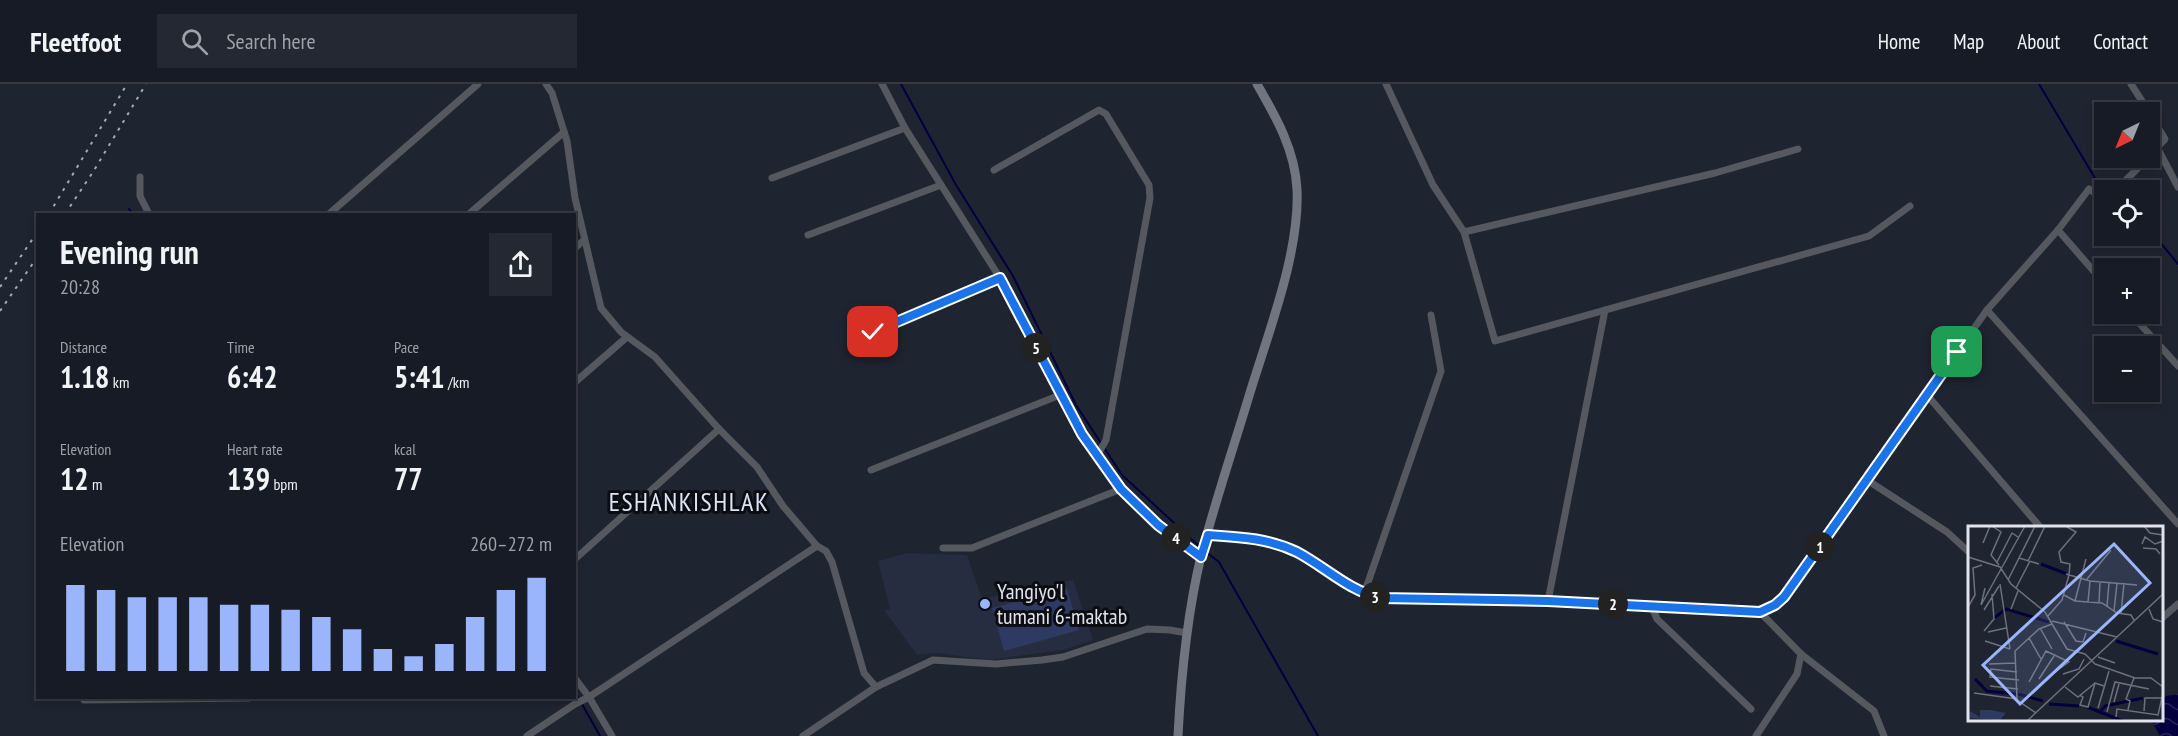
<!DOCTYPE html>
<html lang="en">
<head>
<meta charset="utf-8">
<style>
	:root { --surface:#171b25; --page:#242832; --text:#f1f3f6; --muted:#9ea1a7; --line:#363942; --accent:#9bb5fd }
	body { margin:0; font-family:"PT Sans Narrow",sans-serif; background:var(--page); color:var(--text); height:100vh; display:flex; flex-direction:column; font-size:22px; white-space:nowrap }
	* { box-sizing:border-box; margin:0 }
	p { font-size:20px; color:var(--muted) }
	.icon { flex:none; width:33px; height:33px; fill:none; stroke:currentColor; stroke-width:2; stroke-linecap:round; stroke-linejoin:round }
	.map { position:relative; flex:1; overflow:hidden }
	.details { position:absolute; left:36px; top:129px; width:540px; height:486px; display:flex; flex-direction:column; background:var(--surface); border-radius:0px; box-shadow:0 3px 9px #0003,0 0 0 2px var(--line) }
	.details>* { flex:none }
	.needle { width:39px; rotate:223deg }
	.controls { position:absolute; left:2094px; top:18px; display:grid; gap:12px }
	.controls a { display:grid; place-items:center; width:66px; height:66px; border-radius:0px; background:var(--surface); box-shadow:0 3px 9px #0003,0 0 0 2px var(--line); font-size:30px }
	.pin { position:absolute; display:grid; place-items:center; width:51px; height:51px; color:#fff; margin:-26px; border-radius:12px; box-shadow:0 3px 9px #0006 }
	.km { position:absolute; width:30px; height:30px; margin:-15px; border-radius:50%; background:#222; color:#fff; font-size:16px; line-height:30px; text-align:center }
	.round { display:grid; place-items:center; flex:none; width:63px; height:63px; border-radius:0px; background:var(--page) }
	.headline { display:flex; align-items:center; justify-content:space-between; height:102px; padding:0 24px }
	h1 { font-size:33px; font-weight:800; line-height:45px }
	.figures { display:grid; grid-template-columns:repeat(3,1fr); gap:9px; height:102px; padding:6px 24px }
	.figures div { display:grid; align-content:center }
	.figures b { font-size:30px; font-weight:800 }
	.figures small { font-size:16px; font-weight:400 }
	.figures p { font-size:16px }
	.chart { height:168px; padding:12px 24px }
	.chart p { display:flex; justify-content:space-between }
	.chart svg { width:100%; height:108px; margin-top:6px; stroke:var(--accent); stroke-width:6 }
	header { display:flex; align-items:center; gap:36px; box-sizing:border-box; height:84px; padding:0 30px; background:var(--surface); border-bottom:2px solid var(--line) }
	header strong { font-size:28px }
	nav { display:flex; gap:33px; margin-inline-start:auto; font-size:21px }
	.search { width:420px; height:54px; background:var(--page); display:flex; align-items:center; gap:15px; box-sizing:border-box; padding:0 21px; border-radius:0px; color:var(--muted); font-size:22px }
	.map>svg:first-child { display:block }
</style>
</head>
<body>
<header>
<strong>Fleetfoot</strong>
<div class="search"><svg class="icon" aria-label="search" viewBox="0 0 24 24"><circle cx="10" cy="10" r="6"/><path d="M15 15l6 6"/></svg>Search here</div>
<nav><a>Home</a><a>Map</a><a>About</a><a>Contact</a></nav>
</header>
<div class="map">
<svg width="2178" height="652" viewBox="0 0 2178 652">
	<defs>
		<pattern id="water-waves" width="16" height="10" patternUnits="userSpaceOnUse" patternTransform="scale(1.5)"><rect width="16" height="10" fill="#04003d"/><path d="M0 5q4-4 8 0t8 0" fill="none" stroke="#282559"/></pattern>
	</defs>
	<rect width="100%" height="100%" fill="#1f2431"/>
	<!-- built -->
	<path fill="#272d40" d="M907,469L967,471L982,515L1073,496L1093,556L1063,566L989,576L937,569L917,571L884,526L890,525L878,477Z"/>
	<!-- park -->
	<path fill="#2e3a61" d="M1067,504L1079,546L1004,567L992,524Z"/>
	<!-- water -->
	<path fill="url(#water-waves)" d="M2178,610V652H2160L2151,636H2162V616L2166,612Z"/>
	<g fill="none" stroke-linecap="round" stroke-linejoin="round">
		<!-- stream -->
		<g stroke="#04003d" stroke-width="2">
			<path d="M901,0L956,101L1013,192L1076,321L1122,391L1199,462"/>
			<path d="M2039,0L2102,106"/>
			<path d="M129,125L133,130"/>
			<path d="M2150,146L2178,180"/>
			<path d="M1206,468L1219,478L1318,652"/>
			<path d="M574,606L600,652"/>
		</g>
		<!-- street -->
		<g stroke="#55585f" stroke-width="7">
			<path d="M546,0L552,9L567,57L575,114L601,224L621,248L655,273L719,345L757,383L783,422L817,462L826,467L832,478L864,589L876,603"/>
			<path d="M882,0L905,44L1000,194L1081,350L1121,405L1158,441L1201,473"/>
			<path d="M1386,0L1433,101L1464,148L1495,257L1869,152L1910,122"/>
			<path d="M2131,0L2149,28"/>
			<path d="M2150,30L2165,55L2150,71"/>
			<path d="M2157,63L2178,103"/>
			<path d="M994,86L1099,26L1106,30L1149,101L1150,114L1106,356L1097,372"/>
			<path d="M140,93V112L149,130"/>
			<path d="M772,94L905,44"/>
			<path d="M2116,106L2148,74"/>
			<path d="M329,130L478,0"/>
			<path d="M469,130L564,48"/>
			<path d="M2058,146L2104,199"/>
			<path d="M1464,148L1715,89L1798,65"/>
			<path d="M808,151L941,101"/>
			<path d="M574,165L584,156"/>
			<path d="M1987,226L2178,440"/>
			<path d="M2131,230L2178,282"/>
			<path d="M873,248L1000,194"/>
			<path d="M574,299L627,253"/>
			<path d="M1927,311L2041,444"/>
			<path d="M871,386L1060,311"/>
			<path d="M1867,396L1947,448L1970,469"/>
			<path d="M1208,451C1239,453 1268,454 1297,468C1327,484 1348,506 1381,514L1548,517L1760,528L1775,521L1784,513L1987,226L2058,146L2089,105L2104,115"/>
			<path d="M943,464H972L1121,405"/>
			<path d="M574,476L719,345"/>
			<path d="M1364,510L1441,287L1431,231"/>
			<path d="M1548,517L1605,226"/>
			<path d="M1651,521L1657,535L1751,625"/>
			<path d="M1760,528L1801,570L1874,627L1884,652"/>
			<path d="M2162,534L2178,520"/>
			<path d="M574,593L589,613L612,652"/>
			<path d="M84,616L249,614"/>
			<path d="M527,652L575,620L589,613L817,462"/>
			<path d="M803,652L876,603L933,576L996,580L1042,576L1063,573L1147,545L1170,546L1187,549"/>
			<path d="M1756,652L1797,590L1801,570"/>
		</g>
		<!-- secondary -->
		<path stroke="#71757f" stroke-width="9" d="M1178,652C1181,592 1187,531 1201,472C1215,418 1233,365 1249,312C1268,249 1300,169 1297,105C1295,66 1276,33 1257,0"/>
		<!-- rail -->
		<g stroke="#a5a9b3" stroke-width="2" stroke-dasharray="3 6" stroke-linecap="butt">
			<path d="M49,130L127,0"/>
			<path d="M65,130L93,88L146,0"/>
			<path d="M0,203L38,147"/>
			<path d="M0,227L38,172"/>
		</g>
	</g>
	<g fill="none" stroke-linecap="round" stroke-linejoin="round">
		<defs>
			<path id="route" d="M873,248L1000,194L1082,350L1121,405L1158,441L1201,473L1208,451C1239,453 1268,454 1297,468C1327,484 1347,506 1381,514L1548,517L1760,528L1775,521L1784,513L1957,268"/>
		</defs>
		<!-- route casing -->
		<use href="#route" stroke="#fff" stroke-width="12"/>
		<!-- route -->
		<use href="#route" stroke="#1a73e8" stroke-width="8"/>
	</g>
	<!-- markers -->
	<circle fill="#9bb5fd" stroke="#0b0d13" stroke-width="2" cx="985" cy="520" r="6"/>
	<g text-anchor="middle" stroke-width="6" stroke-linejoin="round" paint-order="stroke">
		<!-- poi labels -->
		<g font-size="22" fill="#e1e4ed" stroke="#0b0d13" text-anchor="start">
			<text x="997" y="515">Yangiyo'l<tspan x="997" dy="25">tumani 6-maktab</tspan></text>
		</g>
		<!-- quarter labels -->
		<g font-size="26" letter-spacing="1.5" fill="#dde4f6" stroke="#0b0d13">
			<text x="689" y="427">ESHANKISHLAK</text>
		</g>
	</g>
	<!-- overview -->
	<g transform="translate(1968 442)">
		<rect width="195" height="195" fill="#1f2431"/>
		<path d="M12,184H22L38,187L32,194L0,192L2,185L12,191Z" fill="#2e3a61"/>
		<path fill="none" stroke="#04003d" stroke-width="3" d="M73,38L99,48M26,92L38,83L81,96M148,115L190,128M7,153L19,165L48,168M50,168L75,175M81,178L111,180M119,181L155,195M132,186L137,180L175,172"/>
		<path fill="none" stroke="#6d717c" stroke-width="1.5" d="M24,0L33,6L23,29L31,39M176,0L182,7L195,9M15,17L22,0M174,18L177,11L187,18L195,15M175,22L188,23L192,28M0,31L32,41L43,58L77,86L99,123L117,128L127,138M51,32L71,38M60,35L77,0M29,36L44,7L50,11M98,48L122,55L169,59M119,53L143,24M40,54L67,0M32,58L42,123M17,62L13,79L57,0M48,62L62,35M96,69L107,75L134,77L149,87L163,89L166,94M107,75L118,33M120,76L122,55M131,77L132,56M139,80L141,57M0,81L7,69L5,42L14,39M43,83L50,65M181,83L185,93L195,96M16,84L31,60M146,85L149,57M153,88L156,57M80,90L94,74L101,49L102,38L93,36L91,26L108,6L99,1M84,95L149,111M96,96L108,115L115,116L118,107M72,102L84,123M16,105L26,93L24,68M20,106L38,102M61,112L73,133M17,115L42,123M130,131L147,137M21,138L48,137M127,138L167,152H183L195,161M49,146L23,143L22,151L51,154M95,148L111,143L116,133M71,153L86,130M61,156L78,125L101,136L87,146M22,160L50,163M97,161L110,171L127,157M6,167L49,173M112,169L115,171L112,179L120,181L127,157L136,160M146,176L151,158M130,182L141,145M160,184L162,175L158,173L166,152M176,185L177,172H194M139,186L147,156L181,163M68,187L49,174L47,125L71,103L84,98M148,191L149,183L190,189L195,167M59,195L195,68"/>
		<path fill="#9bb5fd" fill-opacity="0.15" stroke="#9bb5fd" stroke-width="3" d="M146,18L182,57L52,178L15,139Z"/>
		<rect width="195" height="195" fill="none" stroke="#e1e4ed" stroke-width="3"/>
	</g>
</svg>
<div class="controls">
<a><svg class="needle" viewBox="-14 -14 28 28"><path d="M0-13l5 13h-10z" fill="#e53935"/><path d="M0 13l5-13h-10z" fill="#9ea1a7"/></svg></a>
<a><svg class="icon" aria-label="locate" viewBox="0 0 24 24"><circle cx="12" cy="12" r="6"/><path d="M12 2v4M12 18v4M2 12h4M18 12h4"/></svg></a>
<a>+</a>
<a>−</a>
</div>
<div class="pin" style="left:1957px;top:268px;background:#1e9e55"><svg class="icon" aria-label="arrive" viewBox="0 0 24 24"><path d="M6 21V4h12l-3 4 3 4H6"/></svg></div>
<div class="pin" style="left:873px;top:248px;background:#d93025"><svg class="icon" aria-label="check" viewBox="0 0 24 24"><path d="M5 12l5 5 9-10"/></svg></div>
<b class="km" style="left:1820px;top:463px">1</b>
<b class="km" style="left:1613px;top:520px">2</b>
<b class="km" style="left:1375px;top:513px">3</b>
<b class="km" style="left:1176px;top:454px">4</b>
<b class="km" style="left:1036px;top:264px">5</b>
<section class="details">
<div class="headline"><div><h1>Evening run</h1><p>20:28</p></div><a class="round"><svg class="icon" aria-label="share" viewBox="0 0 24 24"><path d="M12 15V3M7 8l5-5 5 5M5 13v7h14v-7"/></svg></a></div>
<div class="figures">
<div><p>Distance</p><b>1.18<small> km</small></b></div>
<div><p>Time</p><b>6:42</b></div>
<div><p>Pace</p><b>5:41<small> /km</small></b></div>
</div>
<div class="figures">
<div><p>Elevation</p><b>12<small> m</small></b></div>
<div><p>Heart rate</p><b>139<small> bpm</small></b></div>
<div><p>kcal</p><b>77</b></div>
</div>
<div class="chart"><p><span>Elevation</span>260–272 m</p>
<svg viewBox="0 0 160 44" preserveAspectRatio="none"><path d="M5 44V9M15 44V11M25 44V14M35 44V14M45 44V14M55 44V17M65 44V17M75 44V19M85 44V22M95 44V27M105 44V35M115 44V38M125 44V33M135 44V22M145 44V11M155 44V6"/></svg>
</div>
</section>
</div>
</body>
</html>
